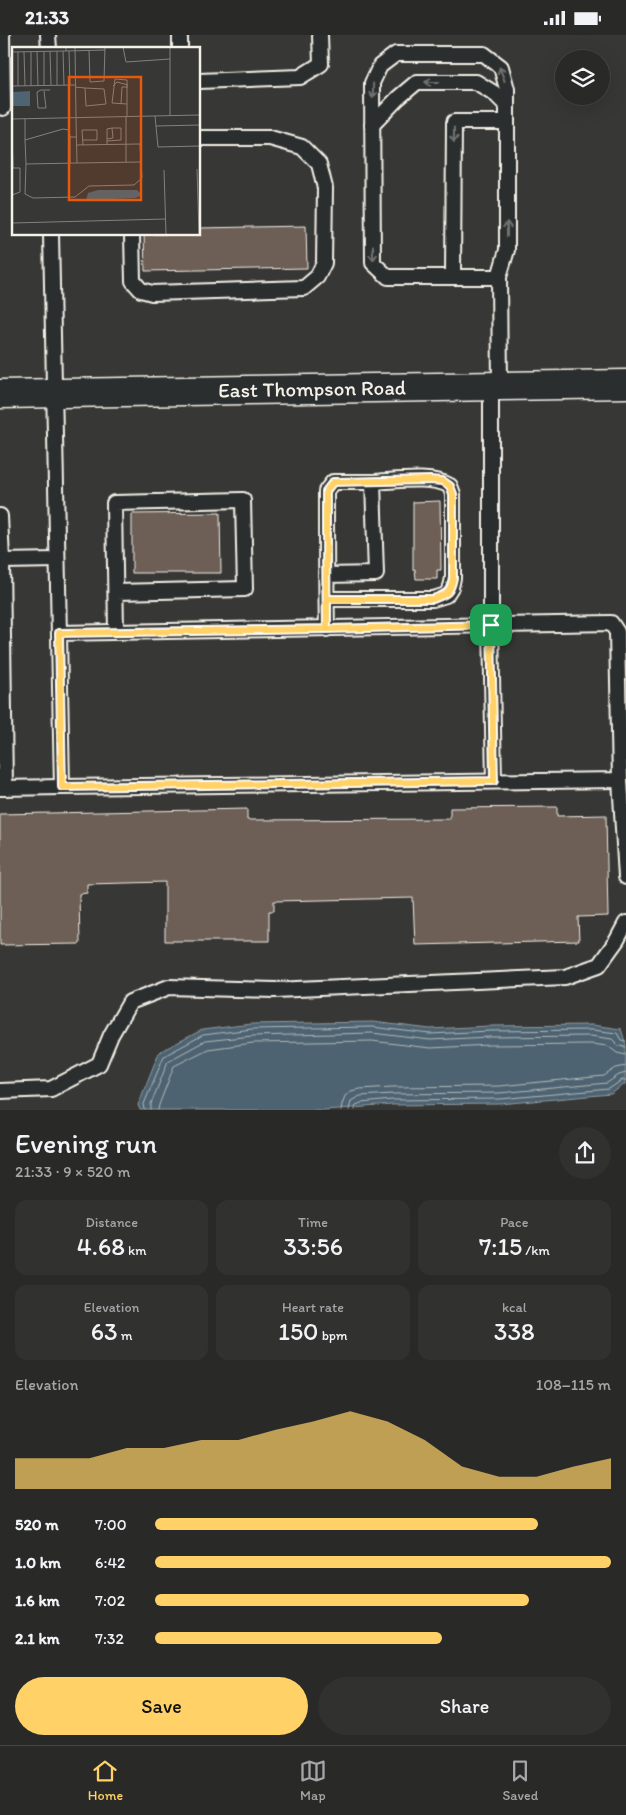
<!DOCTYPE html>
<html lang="en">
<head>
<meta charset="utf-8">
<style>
	:root { --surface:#292928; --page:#313130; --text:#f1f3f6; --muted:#a5a6a8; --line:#454545; --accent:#ffd166 }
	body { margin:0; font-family:Itim,sans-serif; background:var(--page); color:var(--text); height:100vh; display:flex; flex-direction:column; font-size:19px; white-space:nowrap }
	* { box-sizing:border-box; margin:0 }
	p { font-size:16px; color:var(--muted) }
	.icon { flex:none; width:28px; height:28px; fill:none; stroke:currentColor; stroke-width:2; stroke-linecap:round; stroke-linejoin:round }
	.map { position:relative; height:1075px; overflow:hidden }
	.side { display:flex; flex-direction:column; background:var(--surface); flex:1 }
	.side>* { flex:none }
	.controls { position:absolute; left:555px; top:15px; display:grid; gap:10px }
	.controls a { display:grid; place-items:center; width:55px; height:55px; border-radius:50%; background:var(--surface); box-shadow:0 5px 20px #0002,0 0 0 1px var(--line); font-size:25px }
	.pin { position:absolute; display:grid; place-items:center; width:42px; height:42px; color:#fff; margin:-21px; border-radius:10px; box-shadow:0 2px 8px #0006 }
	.round { display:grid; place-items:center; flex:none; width:52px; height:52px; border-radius:26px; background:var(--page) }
	.overview { display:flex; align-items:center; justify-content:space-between; height:85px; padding:0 15px }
	h1 { font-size:28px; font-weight:600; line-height:38px }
	.metrics { display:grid; grid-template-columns:repeat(3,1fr); gap:8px; height:85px; padding:5px 15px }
	.metrics div { display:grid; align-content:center; border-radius:12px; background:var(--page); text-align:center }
	.metrics b { font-size:25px; font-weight:600 }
	.metrics small { font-size:14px; font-weight:400 }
	.metrics p { font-size:14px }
	.chart { height:140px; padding:10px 15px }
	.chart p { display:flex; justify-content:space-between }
	.chart svg { width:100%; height:90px; margin-top:5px; fill:var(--accent); opacity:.7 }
	.action { display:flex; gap:10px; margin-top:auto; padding:10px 15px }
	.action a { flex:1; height:58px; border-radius:30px; background:var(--accent); color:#111; font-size:20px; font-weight:600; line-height:58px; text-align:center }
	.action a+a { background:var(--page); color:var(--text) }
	ul { padding:0 15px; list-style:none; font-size:16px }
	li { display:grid; grid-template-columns:80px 60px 1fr; align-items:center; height:38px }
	li i { height:12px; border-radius:6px; background:var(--accent) }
	.status { display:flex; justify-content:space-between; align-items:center; height:35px; padding:0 25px; background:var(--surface); direction:ltr }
	.status svg { height:14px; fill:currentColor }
	.tab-bar { display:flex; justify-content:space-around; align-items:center; height:70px; border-top:1px solid var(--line); background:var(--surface); font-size:14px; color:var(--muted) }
	.tab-bar a { display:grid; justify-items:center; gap:2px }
	.tab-bar .current { color:var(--accent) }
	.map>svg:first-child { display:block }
</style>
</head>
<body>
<div class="status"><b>21:33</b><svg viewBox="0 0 49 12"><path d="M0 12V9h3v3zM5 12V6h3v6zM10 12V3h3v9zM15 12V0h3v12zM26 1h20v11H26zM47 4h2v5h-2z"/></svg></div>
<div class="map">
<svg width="626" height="1075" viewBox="0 0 626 1075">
	<rect width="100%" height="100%" fill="#373736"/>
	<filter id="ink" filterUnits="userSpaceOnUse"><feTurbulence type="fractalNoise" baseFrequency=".02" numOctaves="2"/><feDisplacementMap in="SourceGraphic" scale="10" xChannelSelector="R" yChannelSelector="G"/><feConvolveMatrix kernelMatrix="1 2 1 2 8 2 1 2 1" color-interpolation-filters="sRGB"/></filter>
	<g filter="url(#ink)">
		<!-- water -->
		<path fill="#4e6472" stroke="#909ca1" d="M373,987L430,994L489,991L592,990L621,994L626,1010L625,1049L611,1059L500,1069L392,1070L324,1075H140L138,1070L159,1017L202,995L251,989Z"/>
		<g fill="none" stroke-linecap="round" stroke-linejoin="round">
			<!-- shore -->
			<g stroke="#b2b9b9" stroke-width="1">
				<path d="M145,1075L144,1069L164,1021L203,1000L252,994L372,992L430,999L490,996L592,995L617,998L621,1005L626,1006"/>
				<path d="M151,1075V1069L168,1026L205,1006L252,1001L372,998L430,1005L490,1002L591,1001L612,1004L619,1011L626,1012"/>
				<path d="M158,1075L159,1070L174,1031L208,1014L253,1008L372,1006L430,1013L490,1010L591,1009L608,1011L617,1018L626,1020"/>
				<path d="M341,1075L342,1069L345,1061L351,1056L359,1054L392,1052L499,1051L604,1041L616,1033L626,1031"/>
				<path d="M349,1075L351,1066L360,1061L392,1059L499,1058L607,1048L619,1040L626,1038"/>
				<path d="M355,1075L356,1070L361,1068L392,1065L500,1064L609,1054L622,1045H626"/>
			</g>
		</g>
		<!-- building -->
		<g fill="#6d5f54" stroke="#f4f1e8">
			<path d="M306,191L307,233L145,236L144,199H199V193Z"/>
			<path d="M440,466L441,535H437V544H416L415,534L413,535V467Z"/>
			<path d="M220,478L221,538H132V479Z"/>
			<path d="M557,772V781L606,780L608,881L578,882L579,906L415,910L413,863L274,866V876H269V906H165V847L87,849V858L79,859L80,909L0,910V779L247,774V785L450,784V773Z"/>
		</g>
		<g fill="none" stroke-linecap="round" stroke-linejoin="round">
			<defs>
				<g id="lane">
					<path d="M2,0L3,73"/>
					<path d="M48,0L49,14"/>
					<path d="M180,0V14"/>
					<path d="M199,46L300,42L321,29L320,0"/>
					<path d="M372,90L398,63L417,47H476L494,58L507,71"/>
					<path d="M51,199L62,752L620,745L617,597L611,588L59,598"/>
					<path d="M132,199L133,246L141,255L152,258L304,253L317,242L324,228L325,153L319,129L302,112L270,103H199"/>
					<path d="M453,242L454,87H507"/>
					<path d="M499,242H388L373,228L372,48L380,31L396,19H484L501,32L507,54V215L499,242L500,351"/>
					<path d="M491,351V590L494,746"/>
					<path d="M0,481L2,526L57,525"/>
					<path d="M2,526L5,753"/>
					<path d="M326,540L376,539L373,447H333L326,456C326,502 326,548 327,594"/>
					<path d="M116,557L245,554L243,465L114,468L116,597"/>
					<path d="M327,564H433L446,560L451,552L453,543V459L450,451C432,440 395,446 373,447"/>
					<path d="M620,745L626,842"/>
					<path d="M0,753L62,752"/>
					<path d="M0,1056L51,1054L99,1029L111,1000L130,967L169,952L275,955L565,942L599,930L617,905L626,888"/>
				</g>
				<g id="secondary">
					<path id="s1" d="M0,359L626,349"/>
				</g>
			</defs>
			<!-- lane casing -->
			<use href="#lane" stroke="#f4f1e8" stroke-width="18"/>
			<!-- secondary casing -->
			<use href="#secondary" stroke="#f4f1e8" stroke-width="31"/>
			<!-- lane -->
			<use href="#lane" stroke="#2a2d2e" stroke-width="14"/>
			<!-- secondary -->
			<use href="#secondary" stroke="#2a2d2e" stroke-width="28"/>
		</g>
		<!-- one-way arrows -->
		<defs><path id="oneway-shaft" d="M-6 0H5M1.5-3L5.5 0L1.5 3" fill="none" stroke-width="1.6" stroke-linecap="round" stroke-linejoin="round" transform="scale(1.25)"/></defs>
		<g stroke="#71726f">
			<use href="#oneway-shaft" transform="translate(502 39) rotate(-110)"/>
			<use href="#oneway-shaft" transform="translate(432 47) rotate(180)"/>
			<use href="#oneway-shaft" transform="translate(373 56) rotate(91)"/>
			<use href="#oneway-shaft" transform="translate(454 100) rotate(90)"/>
			<use href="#oneway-shaft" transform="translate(507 194) rotate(-90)"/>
			<use href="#oneway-shaft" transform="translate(373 218) rotate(90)"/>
		</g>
	</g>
	<g fill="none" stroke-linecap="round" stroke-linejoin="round" filter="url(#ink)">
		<defs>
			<path id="route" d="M491,590L494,746L62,752L59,598L327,594V564H433C447,559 450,558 453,543V459L450,451L443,446L430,445L333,447L326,456C326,502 326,548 327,594L491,590"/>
		</defs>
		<!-- route casing -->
		<use href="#route" stroke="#fff" stroke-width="10"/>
		<!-- route -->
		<use href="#route" stroke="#ffd166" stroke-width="6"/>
	</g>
	<g text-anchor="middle" stroke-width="4" stroke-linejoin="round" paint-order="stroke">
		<!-- street labels -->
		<g font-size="21" fill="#f4f1e8" stroke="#2a2d2e">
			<text dy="7" stroke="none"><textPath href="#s1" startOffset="312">East Thompson Road</textPath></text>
		</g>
	</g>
	<!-- overview -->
	<g transform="translate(12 12)">
		<rect width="188" height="188" fill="#373736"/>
		<path d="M18,44V59H0V45ZM86,143H125L130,148L124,151L74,153L76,146Z" fill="#4e6472"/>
		<path fill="none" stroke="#83817d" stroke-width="1" d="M63,0L64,71L65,116L129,115L128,97L64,98M111,0L114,15L158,12M158,0V69M77,3L78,35L92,34L93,0M38,4L39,38M45,4V38M51,4L52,38M54,4L93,3M57,4L58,38M0,5L54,4V0M6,5V39M12,5L13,39M19,5V39M25,5L26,39M0,39L63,38M32,39V4M101,39L105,35L116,38M63,40L73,41L74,59L94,57L92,42L73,41M32,44L34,61H26L25,45L29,43H38M109,57L110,40H116M115,57L100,56L103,32L115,33V70M143,69L146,100L188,99M114,70V115M0,72L188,68M13,72V93M144,79L188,78M0,83L1,121M58,90V116M64,90H58L57,83L51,82L13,93L14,117L65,116M95,92L101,91L100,81L95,82V98M71,93H85V83H70L71,98M95,94L109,93V81H100M14,117L13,147L21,151L63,150L77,139L122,138L130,131L129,115M0,121H8V145L0,148M185,122L187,187M152,123L154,187M0,176L154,172"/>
		<path fill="#e8590c" fill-opacity="0.15" stroke="#e8590c" stroke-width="2.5" d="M57,30H129V153H57Z"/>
		<rect width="188" height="188" fill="none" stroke="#f4f1e8" stroke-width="2.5"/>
	</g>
</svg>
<div class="controls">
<a><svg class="icon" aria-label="layers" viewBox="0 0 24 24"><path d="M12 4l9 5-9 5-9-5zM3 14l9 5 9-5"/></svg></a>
</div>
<div class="pin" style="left:491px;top:590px;background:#1e9e55"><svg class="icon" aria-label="arrive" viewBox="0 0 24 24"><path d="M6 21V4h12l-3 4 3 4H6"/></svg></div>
</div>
<section class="side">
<div class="overview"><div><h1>Evening run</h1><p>21:33 · 9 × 520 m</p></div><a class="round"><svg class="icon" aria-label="share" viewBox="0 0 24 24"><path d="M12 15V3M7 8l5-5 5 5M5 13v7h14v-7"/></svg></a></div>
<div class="metrics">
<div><p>Distance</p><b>4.68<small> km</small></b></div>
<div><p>Time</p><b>33:56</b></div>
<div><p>Pace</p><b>7:15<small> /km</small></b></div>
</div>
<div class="metrics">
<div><p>Elevation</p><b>63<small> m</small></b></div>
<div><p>Heart rate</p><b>150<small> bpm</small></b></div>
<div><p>kcal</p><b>338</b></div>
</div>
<div class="chart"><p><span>Elevation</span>108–115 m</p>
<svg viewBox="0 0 160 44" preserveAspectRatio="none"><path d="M0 44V29L10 29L20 29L30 24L40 24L50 20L60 20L70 15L80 11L90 6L100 11L110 20L120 33L130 38L140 38L150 33L160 29V44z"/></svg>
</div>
<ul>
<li><b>520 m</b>7:00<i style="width:84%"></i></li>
<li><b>1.0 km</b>6:42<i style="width:100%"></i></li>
<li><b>1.6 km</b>7:02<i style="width:82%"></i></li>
<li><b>2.1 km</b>7:32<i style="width:63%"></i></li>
</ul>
<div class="action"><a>Save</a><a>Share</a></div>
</section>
<nav class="tab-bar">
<a class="current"><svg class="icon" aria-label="home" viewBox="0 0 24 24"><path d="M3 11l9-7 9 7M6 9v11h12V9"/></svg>Home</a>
<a><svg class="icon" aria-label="map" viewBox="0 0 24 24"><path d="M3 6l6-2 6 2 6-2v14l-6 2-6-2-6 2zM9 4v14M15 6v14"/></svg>Map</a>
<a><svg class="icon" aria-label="saved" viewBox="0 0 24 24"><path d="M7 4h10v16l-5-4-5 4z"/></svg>Saved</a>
</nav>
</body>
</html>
